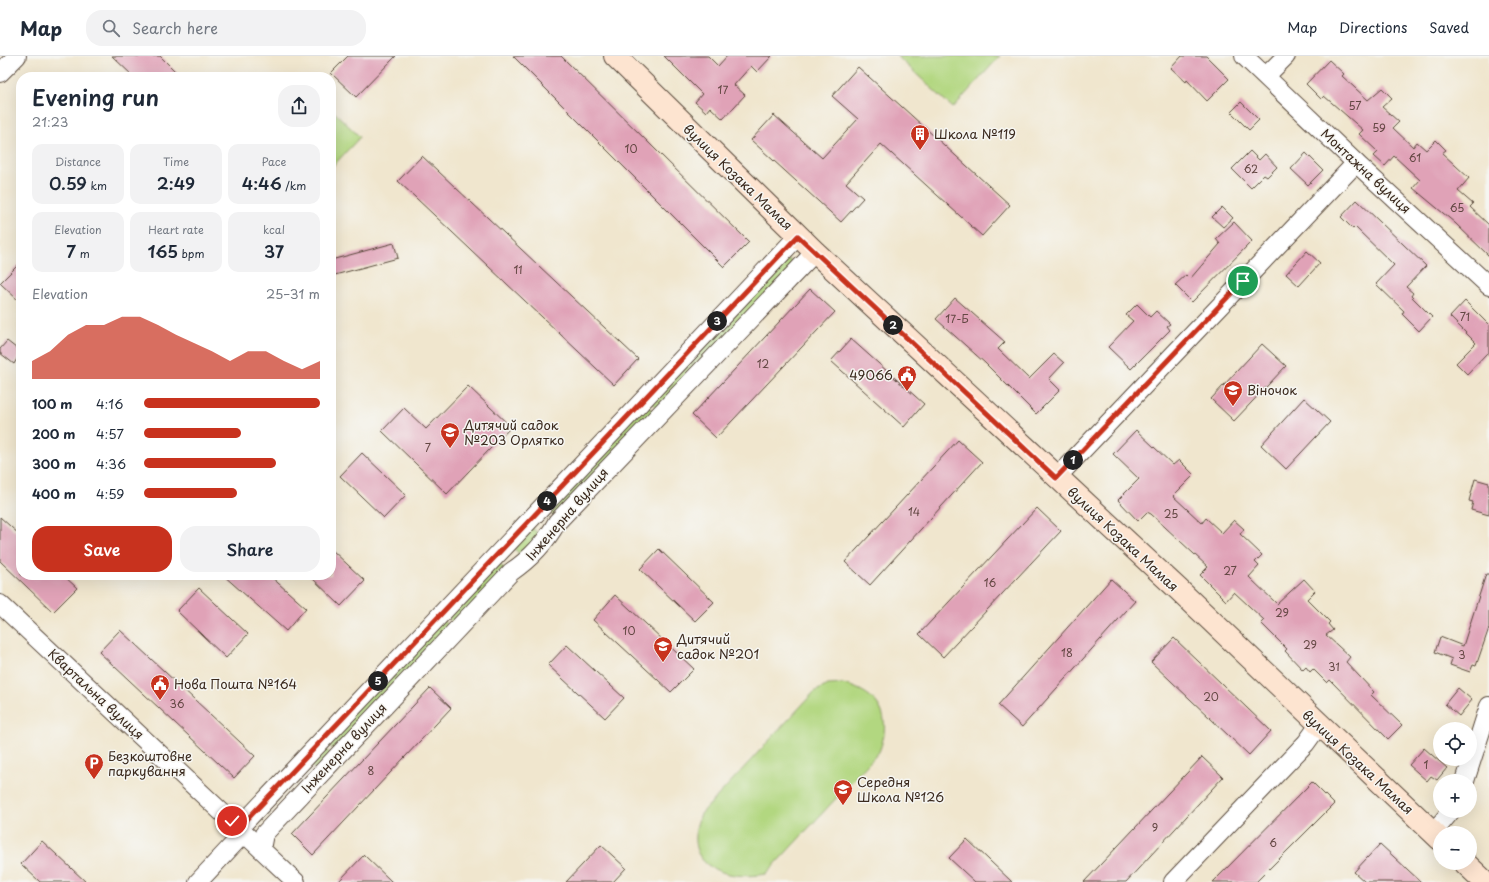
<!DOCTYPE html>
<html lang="en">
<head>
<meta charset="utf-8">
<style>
	:root { --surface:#fff; --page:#f2f2f3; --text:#1f2937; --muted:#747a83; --line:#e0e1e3; --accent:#c8321e }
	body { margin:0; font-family:"Playpen Sans",sans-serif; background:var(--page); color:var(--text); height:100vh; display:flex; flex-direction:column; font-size:15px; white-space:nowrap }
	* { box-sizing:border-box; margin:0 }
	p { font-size:13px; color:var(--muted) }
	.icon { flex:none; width:22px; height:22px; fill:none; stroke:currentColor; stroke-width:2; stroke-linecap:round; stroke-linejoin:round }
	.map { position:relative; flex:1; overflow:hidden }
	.panel { position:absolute; left:16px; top:16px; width:320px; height:508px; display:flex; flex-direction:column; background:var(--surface); border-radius:16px; box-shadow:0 4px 16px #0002 }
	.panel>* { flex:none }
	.fabs { position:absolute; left:1433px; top:666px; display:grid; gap:8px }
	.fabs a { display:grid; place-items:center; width:44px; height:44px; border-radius:50%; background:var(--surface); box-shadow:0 4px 16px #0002; font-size:20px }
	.pin { position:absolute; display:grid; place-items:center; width:34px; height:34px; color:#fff; margin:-17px; border:2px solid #fff; border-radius:50%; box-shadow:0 1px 4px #0007 }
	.km { position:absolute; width:20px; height:20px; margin:-10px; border-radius:50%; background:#222; color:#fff; font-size:11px; line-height:20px; text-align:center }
	.round { display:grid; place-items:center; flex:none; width:42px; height:42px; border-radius:16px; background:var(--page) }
	.summary { display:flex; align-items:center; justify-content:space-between; height:68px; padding:0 16px }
	h1 { font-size:22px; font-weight:600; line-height:30px }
	.stats { display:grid; grid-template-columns:repeat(3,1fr); gap:6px; height:68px; padding:4px 16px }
	.stats div { display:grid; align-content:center; border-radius:10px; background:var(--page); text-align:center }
	.stats b { font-size:17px; font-weight:600 }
	.stats small { font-size:11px; font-weight:400 }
	.stats p { font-size:11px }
	.chart { height:112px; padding:8px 16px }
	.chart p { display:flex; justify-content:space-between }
	.chart svg { width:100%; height:72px; margin-top:4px; fill:var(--accent); opacity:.7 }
	.action { display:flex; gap:8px; margin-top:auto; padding:8px 16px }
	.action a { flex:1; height:46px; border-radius:16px; background:var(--accent); color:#fff; font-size:16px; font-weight:600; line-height:46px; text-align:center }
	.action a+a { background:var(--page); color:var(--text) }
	ul { padding:0 16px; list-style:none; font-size:13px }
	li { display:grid; grid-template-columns:64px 48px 1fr; align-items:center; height:30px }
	li i { height:10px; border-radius:5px; background:var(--accent) }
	header { display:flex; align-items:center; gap:24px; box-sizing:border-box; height:56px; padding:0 20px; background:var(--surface); border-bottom:1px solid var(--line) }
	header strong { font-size:19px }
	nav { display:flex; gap:22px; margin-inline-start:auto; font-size:14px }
	.search { width:280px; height:36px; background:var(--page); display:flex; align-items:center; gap:10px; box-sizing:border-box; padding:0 14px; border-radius:16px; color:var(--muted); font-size:15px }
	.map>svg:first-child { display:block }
</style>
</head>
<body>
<header>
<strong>Map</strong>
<div class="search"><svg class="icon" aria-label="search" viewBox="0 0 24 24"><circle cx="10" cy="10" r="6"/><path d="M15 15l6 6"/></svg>Search here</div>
<nav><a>Map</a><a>Directions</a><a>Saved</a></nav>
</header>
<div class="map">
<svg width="1489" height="826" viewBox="0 0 1489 826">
	<rect width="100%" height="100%" fill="#f6f6f2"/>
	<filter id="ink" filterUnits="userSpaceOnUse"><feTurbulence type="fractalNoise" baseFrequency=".025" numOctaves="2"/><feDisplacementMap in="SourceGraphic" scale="8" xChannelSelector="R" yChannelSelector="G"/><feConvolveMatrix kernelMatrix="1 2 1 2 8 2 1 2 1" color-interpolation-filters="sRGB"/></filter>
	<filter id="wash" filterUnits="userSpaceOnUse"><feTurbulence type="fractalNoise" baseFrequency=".012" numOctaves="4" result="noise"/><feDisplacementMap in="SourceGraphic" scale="16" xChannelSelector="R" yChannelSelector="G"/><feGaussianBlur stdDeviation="0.9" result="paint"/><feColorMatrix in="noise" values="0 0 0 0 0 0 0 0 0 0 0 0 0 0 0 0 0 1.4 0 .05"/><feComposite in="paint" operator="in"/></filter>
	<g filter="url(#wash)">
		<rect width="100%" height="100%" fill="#f0e6ce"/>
		<!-- green -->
		<g fill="#b2d780" stroke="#76804f">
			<path d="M897,0H1000L953,52Z"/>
			<path d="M331,53L360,81L332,111L331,110Z"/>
			<path d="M784,199L796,210L659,354L648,343Z"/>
			<path d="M645,346L656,358L557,463L545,452Z"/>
			<path d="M529,469L543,482L525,503L510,489Z"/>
			<path d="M495,504L507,515L456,569L444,558Z"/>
			<path d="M440,562L452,573L336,696L324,685Z"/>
			<path d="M843,628C880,637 893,661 879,696L766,818C720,826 679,806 701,758L814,636L828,629Z"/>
			<path d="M321,689L332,699L317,715L306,705Z"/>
		</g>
		<g id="blocks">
			<!-- building -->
			<g fill="#e0a2b7">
				<path d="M112,0H160L181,21H134Z"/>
				<path d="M348,0H396L356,41L331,17Z"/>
				<path d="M513,0H561L749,186L724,211Z"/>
				<path d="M664,0H708L718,10L727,0H772L757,16L751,10L734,29L745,39L723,63L710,51L706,56L695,46L702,38Z"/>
				<path d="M1182,0H1206L1229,23L1207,45L1187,24L1186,26L1171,12Z"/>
				<path d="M1329,4L1344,18L1342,20L1368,44L1382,32L1392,42L1382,51L1399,66L1393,72L1413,91L1417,86L1426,94L1436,84L1446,94L1442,97L1469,122L1458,135L1473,148L1470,151L1489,169V200L1455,167L1413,132L1420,124L1394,100L1385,110L1374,100L1378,96L1359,78L1363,74L1324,40L1321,43L1306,28Z"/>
				<path d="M858,11L1010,149L982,180L881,88L846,127L863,142L841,166L751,84L774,59L822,102L858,63L832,40Z"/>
				<path d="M1241,46L1259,64L1249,74L1231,56Z"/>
				<path d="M1250,95L1259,104L1265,98L1277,111L1267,121L1264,119L1251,132L1232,113Z"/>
				<path d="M1306,97L1323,114L1308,129L1291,113Z"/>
				<path d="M422,100L638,303L614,329L398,125Z"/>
				<path d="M1357,144L1426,210L1406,231L1413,237L1411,240L1432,261L1419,275L1402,258L1404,255L1376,228L1394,209L1355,171L1353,173L1341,161Z"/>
				<path d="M1222,151L1233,162L1223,171L1212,161Z"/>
				<path d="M1234,166L1252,185L1192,246L1175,229L1186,219L1190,223L1220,188L1216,183Z"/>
				<path d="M394,187L398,202L331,220V204Z"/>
				<path d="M1307,195L1320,207L1299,230L1286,218Z"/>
				<path d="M21,206V247L0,227Z"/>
				<path d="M810,233L835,256L716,382L692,359Z"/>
				<path d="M955,242L1005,286L998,293L1029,323L1054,298L1064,307L1049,323L1060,334L1036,358L985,307L936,263Z"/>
				<path d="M1465,245L1489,269V299L1487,297L1467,318L1456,307L1476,287L1450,261Z"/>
				<path d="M1137,248L1150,261L1156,255L1170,268L1167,270L1170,274L1131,313L1108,291L1133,265L1126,259Z"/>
				<path d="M851,283L924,348L904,371L831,305Z"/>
				<path d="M7,285L21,296L14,308L0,297V293Z"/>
				<path d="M1262,288L1286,310L1234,365L1211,343Z"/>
				<path d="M468,330L511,371L447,438L382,375L404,352L426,373Z"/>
				<path d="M1304,342L1330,366L1286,413L1261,389Z"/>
				<path d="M1136,374L1173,409L1179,404L1194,419L1173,440L1202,467L1206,462L1222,477L1234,464L1244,473L1240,478L1262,499L1255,506L1259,510L1249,521L1277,548L1304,523L1315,535L1307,543L1330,566L1328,568L1333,574L1326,579L1350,601L1346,606L1374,636L1371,639L1402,669L1388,683L1330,624L1327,627L1313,613L1310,616L1306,611L1303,614L1285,595L1287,593L1261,567L1264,564L1234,536L1226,545L1200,519L1208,511L1151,458L1147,456L1138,465L1118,444L1139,423L1113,398Z"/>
				<path d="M958,384L982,406L870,529L845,506Z"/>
				<path d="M362,397L406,439L384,462L340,420Z"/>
				<path d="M1475,423L1489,427V459L1471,454L1473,446L1469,445Z"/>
				<path d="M1037,452L1061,475L943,601L919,578Z"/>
				<path d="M0,461L21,480V519H63L77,532L53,556L0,505Z"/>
				<path d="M331,493L365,525L341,550L309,519H331Z"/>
				<path d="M659,493L714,546L695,565L640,513Z"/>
				<path d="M1486,518H1489V572L1476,610L1473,609L1470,616L1450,609L1452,603L1435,596L1440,581L1463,590Z"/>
				<path d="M223,519H269L306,552L286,575Z"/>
				<path d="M1111,523L1135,545L1022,671L998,649Z"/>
				<path d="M199,532L248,578L226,602L177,555Z"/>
				<path d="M615,539L694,613L671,636L593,564Z"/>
				<path d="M120,574L255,700L234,722L99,596Z"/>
				<path d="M1174,582L1271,675L1249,699L1151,606Z"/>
				<path d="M567,589L624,642L605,662L548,609Z"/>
				<path d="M430,632L451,652L313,799L292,778Z"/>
				<path d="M1458,632L1472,644L1459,660L1445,648Z"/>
				<path d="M1424,692L1447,712L1437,724L1431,720L1427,725L1409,709Z"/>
				<path d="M1202,701L1223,721L1126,826H1084Z"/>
				<path d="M1312,726L1334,748L1256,826H1213Z"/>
				<path d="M967,783L1012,826H975L949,802Z"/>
				<path d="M42,785L86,826H40L21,808Z"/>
				<path d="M1380,788L1421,826H1365L1354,816Z"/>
				<path d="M601,789L626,812L613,826H566Z"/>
				<path d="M364,799L392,826H338Z"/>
			</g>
		</g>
	</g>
	<g filter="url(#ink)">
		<use href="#blocks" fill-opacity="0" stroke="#564638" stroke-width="1"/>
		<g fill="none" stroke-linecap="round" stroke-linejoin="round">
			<defs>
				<g id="street">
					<path d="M1244,0L1356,107L1489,230"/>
					<path d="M0,17L17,0"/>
					<path d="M1266,20L1286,0"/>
					<path d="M1056,422L1356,107"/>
					<path d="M0,548L296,826"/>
					<path d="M1465,725L1489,650"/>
					<path d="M239,772L798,180"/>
					<path d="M1433,777L1451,755"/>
					<path d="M261,793L264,778L511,516C530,503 546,486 557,466L815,196"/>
					<path d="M198,826L244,777"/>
					<path d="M1173,826L1306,687L1319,669"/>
				</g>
				<g id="secondary">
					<path d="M615,0L815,196L1178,533L1440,783"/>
					<path d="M1465,807L1485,826"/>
				</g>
			</defs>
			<!-- street casing -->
			<use href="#street" stroke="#564638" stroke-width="20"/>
			<!-- secondary casing -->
			<use href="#secondary" stroke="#564638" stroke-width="24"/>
			<!-- street -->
			<use href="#street" stroke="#fff" stroke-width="18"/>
			<!-- secondary -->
			<use href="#secondary" stroke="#fde4d0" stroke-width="22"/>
		</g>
	</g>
	<g fill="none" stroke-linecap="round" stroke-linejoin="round" filter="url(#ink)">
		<defs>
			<path id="route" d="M232,765L239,772L798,180L1056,422L1243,225"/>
		</defs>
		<!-- route casing -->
		<use href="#route" stroke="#fff" stroke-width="8"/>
		<!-- route -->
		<use href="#route" stroke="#c8321e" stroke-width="5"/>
	</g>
	<!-- icons -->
	<defs>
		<symbol id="building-pin" viewBox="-11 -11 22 30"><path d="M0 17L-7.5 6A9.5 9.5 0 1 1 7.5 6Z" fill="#c8321e" stroke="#f6f6f2"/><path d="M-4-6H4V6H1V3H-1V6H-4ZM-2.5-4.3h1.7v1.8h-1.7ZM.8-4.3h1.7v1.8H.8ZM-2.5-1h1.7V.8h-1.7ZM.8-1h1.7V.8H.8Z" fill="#fff"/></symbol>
		<symbol id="civic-pin" viewBox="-11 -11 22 30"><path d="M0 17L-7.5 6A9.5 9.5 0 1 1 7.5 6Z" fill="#c8321e" stroke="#f6f6f2"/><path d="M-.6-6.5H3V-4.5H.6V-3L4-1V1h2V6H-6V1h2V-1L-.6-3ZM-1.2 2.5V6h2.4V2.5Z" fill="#fff"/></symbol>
		<symbol id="school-pin" viewBox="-11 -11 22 30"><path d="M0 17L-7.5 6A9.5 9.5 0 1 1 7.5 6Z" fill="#c8321e" stroke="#f6f6f2"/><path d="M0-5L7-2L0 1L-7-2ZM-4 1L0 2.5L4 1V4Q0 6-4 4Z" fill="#fff"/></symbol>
		<symbol id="parking-pin" viewBox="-11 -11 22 30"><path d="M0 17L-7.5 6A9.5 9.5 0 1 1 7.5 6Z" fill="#c8321e" stroke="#f6f6f2"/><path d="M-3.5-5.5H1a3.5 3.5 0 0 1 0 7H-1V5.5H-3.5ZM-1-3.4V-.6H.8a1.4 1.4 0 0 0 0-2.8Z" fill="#fff"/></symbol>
	</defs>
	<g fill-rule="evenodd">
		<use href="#building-pin" x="909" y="67" width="22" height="30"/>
		<use href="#civic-pin" x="896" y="308" width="22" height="30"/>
		<use href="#school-pin" x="1222" y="323" width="22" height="30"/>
		<use href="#school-pin" x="439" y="365" width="22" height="30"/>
		<use href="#school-pin" x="652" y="579" width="22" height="30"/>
		<use href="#civic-pin" x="149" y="617" width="22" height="30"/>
		<use href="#parking-pin" x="83" y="696" width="22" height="30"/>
		<use href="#school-pin" x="832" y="722" width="22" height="30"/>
	</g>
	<g text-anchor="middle" stroke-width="3" stroke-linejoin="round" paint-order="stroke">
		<!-- number labels -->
		<g font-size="11" fill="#644844">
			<text x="723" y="38">17</text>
			<text x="1355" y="54">57</text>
			<text x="1379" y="76">59</text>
			<text x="631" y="97">10</text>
			<text x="1415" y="106">61</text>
			<text x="1251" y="117">62</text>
			<text x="1457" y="156">65</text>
			<text x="518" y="218">11</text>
			<text x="1465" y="265">71</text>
			<text x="957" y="267">17-Б</text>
			<text x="763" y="312">12</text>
			<text x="428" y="396">7</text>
			<text x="914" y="460">14</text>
			<text x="1171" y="462">25</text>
			<text x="1230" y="519">27</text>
			<text x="990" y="531">16</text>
			<text x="1282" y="561">29</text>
			<text x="629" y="579">10</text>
			<text x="1310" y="593">29</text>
			<text x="1067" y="601">18</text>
			<text x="1462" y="603">3</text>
			<text x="1334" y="615">31</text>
			<text x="1211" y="645">20</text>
			<text x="177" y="652">36</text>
			<text x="1426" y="713">1</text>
			<text x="371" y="719">8</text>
			<text x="1155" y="776">9</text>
			<text x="1273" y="791">6</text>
		</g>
		<!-- poi labels -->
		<g font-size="13" fill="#3b2a1e" stroke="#f6f6f2" text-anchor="start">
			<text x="934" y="83">Школа №119</text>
			<text x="893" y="324" text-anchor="end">49066</text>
			<text x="1247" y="339">Віночок</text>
			<text x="464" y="374">Дитячий садок<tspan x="464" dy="15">№203 Орлятко</tspan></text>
			<text x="677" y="588">Дитячий<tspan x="677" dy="15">садок №201</tspan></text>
			<text x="174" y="633">Нова Пошта №164</text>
			<text x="108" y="705">Безкоштовне<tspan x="108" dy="15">паркування</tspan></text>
			<text x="857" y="731">Середня<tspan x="857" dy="15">Школа №126</tspan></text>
		</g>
		<!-- street labels -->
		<g font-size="13" fill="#3b2a1e" stroke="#f6f6f2">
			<text transform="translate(1366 115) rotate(43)" y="5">Монтажна вулиця</text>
			<text transform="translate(738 121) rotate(44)" y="5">вулиця Козака Мамая</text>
			<text transform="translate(567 458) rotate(-49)" y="5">Інженерна вулиця</text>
			<text transform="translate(1123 483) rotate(43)" y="5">вулиця Козака Мамая</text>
			<text transform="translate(96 638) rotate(43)" y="5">Квартальна вулиця</text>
			<text transform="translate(344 692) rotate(-47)" y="5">Інженерна вулиця</text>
			<text transform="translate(1358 706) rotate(43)" y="5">вулиця Козака Мамая</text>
		</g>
	</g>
</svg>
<div class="fabs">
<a><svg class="icon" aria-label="locate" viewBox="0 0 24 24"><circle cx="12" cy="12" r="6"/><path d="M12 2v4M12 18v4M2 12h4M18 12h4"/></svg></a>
<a>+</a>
<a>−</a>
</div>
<div class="pin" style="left:1243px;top:225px;background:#1e9e55"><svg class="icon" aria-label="arrive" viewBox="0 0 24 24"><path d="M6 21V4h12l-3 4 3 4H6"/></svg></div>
<div class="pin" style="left:232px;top:765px;background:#d93025"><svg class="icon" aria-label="check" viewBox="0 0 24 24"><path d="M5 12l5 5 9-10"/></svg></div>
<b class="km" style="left:1073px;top:404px">1</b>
<b class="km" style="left:893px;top:269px">2</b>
<b class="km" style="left:717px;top:265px">3</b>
<b class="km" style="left:547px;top:445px">4</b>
<b class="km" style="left:378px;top:625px">5</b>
<section class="panel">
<div class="summary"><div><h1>Evening run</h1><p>21:23</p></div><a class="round"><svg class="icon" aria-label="share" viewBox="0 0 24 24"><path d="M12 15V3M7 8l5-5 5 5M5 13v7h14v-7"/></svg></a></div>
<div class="stats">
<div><p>Distance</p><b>0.59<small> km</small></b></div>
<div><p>Time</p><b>2:49</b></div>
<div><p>Pace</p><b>4:46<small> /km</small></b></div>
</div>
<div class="stats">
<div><p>Elevation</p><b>7<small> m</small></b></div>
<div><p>Heart rate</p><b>165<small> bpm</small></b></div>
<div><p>kcal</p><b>37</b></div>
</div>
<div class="chart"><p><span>Elevation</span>25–31 m</p>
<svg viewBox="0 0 160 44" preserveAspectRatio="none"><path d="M0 44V33L10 27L20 17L30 11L40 11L50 6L60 6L70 11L80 17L90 22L100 27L110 33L120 27L130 27L140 33L150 38L160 33V44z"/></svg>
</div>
<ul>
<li><b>100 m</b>4:16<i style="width:100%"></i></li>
<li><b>200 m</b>4:57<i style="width:55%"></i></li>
<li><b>300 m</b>4:36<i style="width:75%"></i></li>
<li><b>400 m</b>4:59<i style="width:53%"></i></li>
</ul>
<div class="action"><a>Save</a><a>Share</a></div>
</section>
</div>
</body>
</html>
